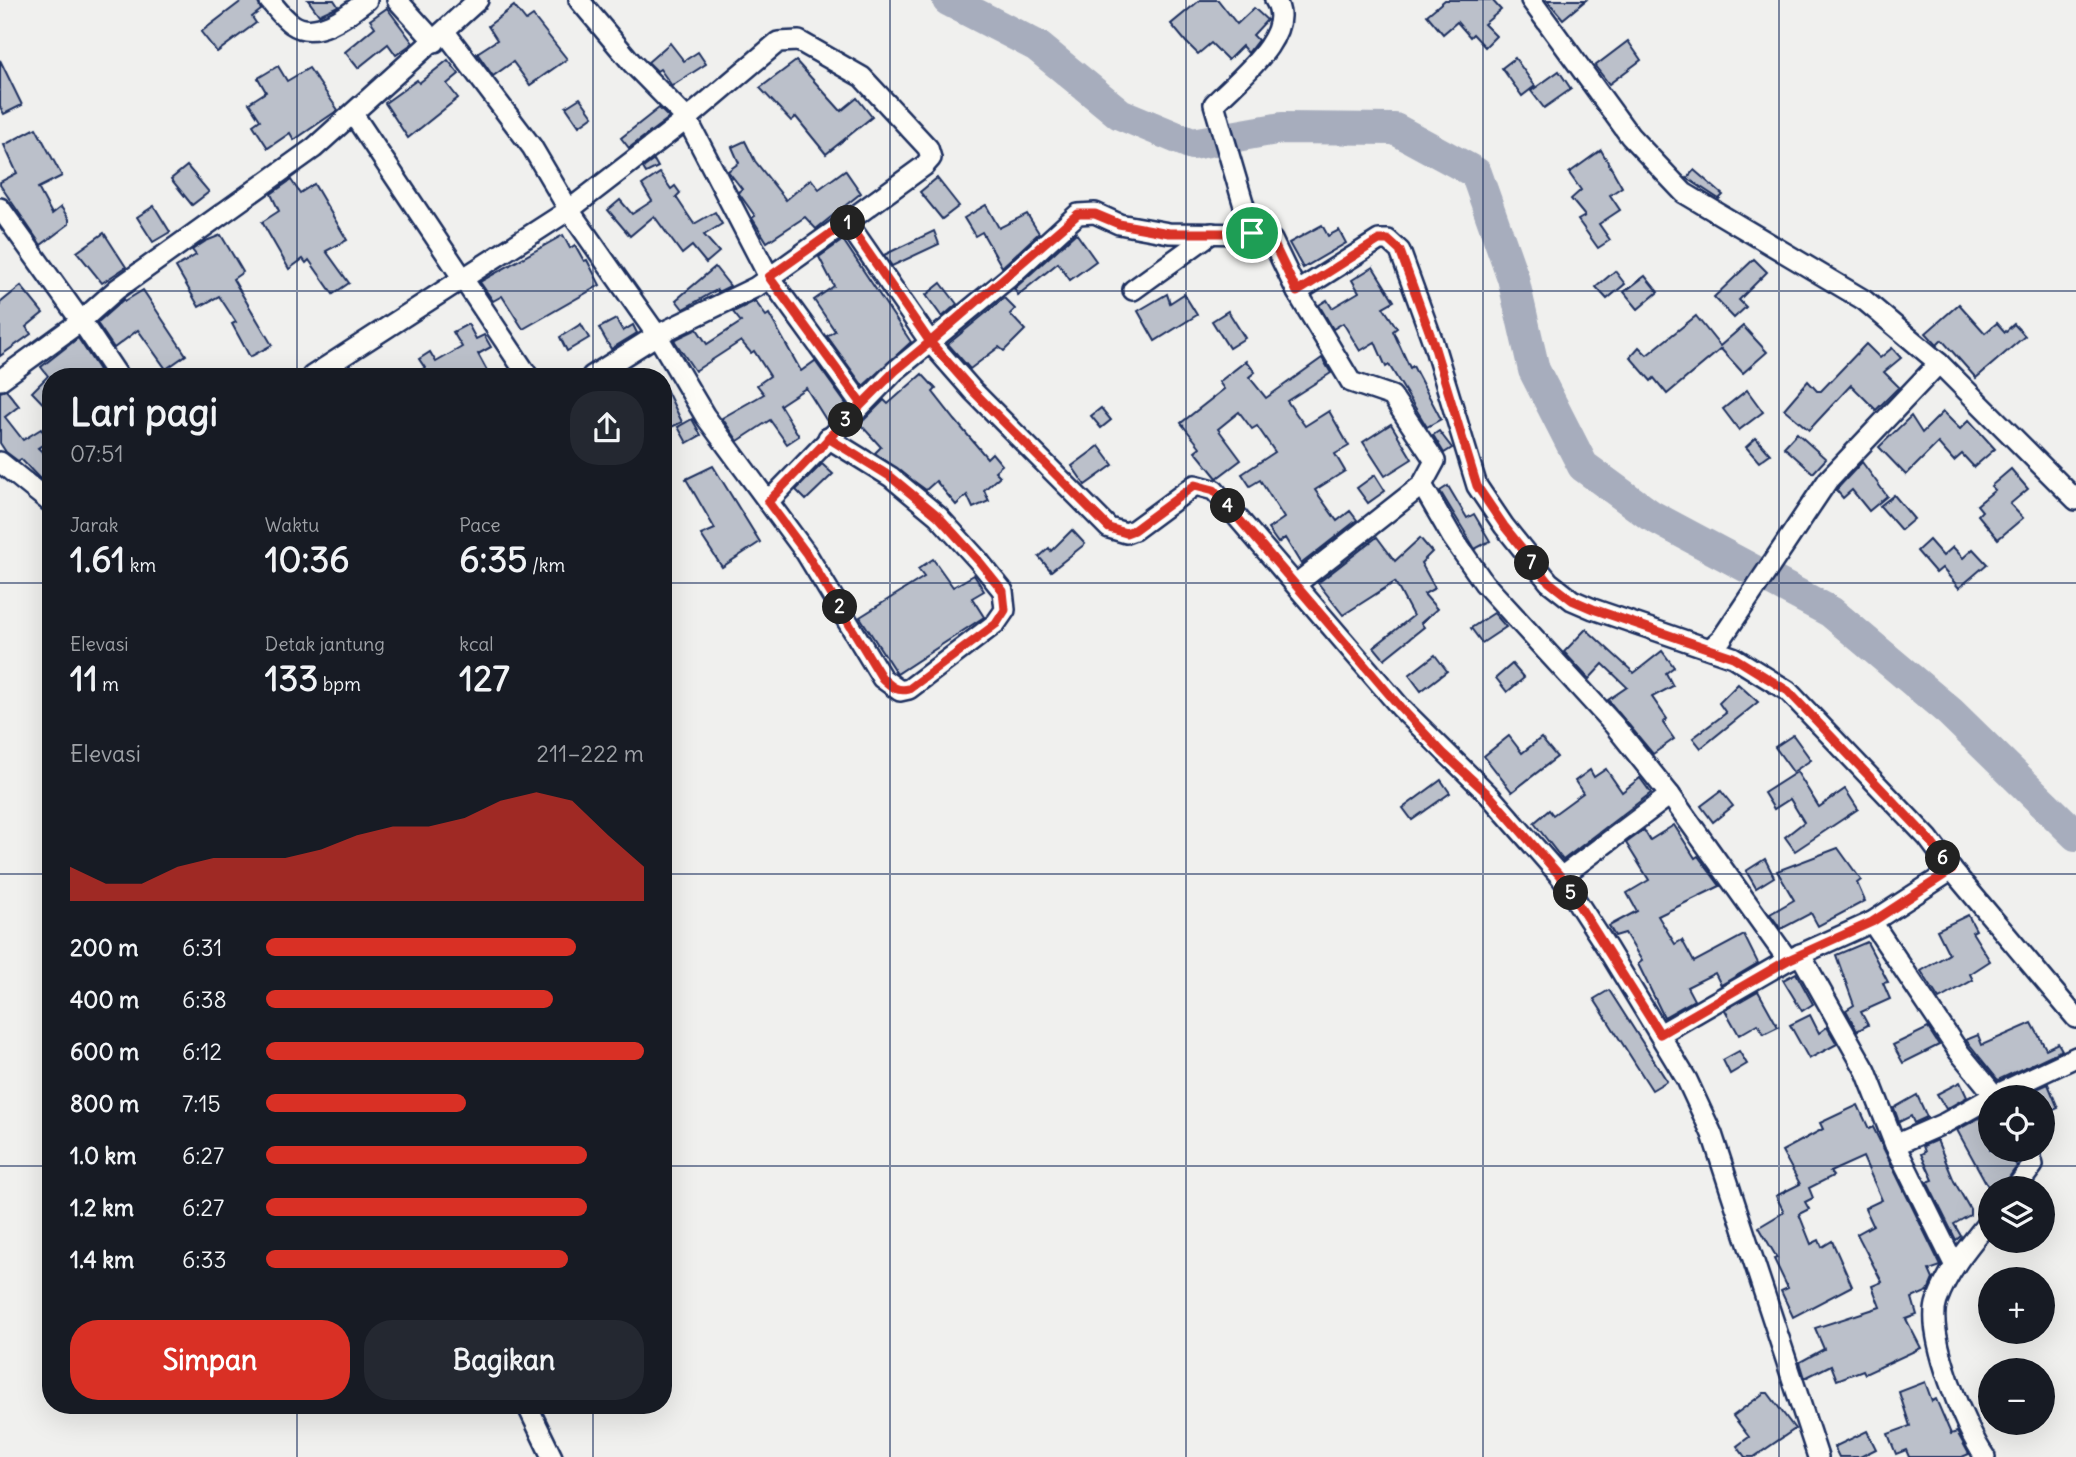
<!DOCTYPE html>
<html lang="id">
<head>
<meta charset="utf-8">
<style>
	:root { --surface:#171b24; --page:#242831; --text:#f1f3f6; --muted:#9ea1a6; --accent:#d93025 }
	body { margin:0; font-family:Delius,sans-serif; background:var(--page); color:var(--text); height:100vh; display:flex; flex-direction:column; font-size:26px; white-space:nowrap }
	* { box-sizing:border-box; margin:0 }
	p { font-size:23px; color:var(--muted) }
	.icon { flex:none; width:38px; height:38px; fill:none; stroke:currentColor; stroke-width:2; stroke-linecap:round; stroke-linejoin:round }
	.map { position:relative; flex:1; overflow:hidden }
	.panel { position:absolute; left:42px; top:368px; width:630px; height:1046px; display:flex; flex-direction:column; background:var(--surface); border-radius:28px; box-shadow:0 7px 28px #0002 }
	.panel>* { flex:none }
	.tools { position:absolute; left:1978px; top:1085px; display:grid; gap:14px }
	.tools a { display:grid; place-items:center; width:77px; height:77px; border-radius:50%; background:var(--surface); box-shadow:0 7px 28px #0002; font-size:35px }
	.pin { position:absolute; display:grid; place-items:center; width:60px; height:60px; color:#fff; margin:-30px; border:4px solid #fff; border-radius:50%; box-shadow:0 2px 7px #0007 }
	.km { position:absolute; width:35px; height:35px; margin:-18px; border-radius:50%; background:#222; color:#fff; font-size:19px; line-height:35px; text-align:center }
	.round { display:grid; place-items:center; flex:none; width:74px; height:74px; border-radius:28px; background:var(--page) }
	.overview { display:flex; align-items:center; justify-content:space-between; height:119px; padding:0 28px }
	h1 { font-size:38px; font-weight:800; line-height:52px }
	.stats { display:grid; grid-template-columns:repeat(3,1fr); gap:10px; height:119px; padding:7px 28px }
	.stats div { display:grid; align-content:center }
	.stats b { font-size:35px; font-weight:800 }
	.stats small { font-size:19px; font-weight:400 }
	.stats p { font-size:19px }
	.chart { height:196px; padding:14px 28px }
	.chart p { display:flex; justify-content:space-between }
	.chart svg { width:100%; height:126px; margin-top:7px; fill:var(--accent); opacity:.7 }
	.primary-button { display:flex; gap:14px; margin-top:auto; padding:14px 28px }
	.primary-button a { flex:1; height:80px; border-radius:28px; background:var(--accent); color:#fff; font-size:28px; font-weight:800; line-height:80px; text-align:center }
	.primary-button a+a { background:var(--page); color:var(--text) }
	ul { padding:0 28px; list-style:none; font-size:23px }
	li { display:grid; grid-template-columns:112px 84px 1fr; align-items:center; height:52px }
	li i { height:18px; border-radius:9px; background:var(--accent) }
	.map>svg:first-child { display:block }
</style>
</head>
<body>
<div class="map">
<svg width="2076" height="1457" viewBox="0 0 2076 1457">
	<rect width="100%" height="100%" fill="#f0f0ee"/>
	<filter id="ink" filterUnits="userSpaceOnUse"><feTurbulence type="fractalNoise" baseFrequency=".0143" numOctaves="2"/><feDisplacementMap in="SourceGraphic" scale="14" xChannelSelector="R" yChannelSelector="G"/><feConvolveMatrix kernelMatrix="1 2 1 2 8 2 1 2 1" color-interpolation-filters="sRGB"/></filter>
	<g filter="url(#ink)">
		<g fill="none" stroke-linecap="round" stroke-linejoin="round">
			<!-- river -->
			<path stroke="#a7adbd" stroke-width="32" d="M948,0L1037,46L1120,114L1192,144L1282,128L1395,129L1476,173L1513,278L1534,370L1583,466L1650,515L1831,612L1950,712L2076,835"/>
		</g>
		<!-- building -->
		<g fill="#bbc0ca" stroke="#1b2f5e" stroke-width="2">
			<path d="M243,0H257L261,10L252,17L256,23L217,52L201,32Z"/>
			<path d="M308,0H334L338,6L319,15Z"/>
			<path d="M1200,0H1218L1237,24L1254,8L1267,20L1253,35L1258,40L1248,53L1242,46L1228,60L1211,43L1198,54L1186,42L1171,24Z"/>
			<path d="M1445,0H1492L1501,10L1484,24L1496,36L1485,47L1473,34L1470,37L1457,22L1443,34L1427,15Z"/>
			<path d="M1547,0H1586L1563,19Z"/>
			<path d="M514,6L526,21L533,16L567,59L530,85L513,62L493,76L477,53L497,40L488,26Z"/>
			<path d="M387,8L413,43L396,55L388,44L358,68L345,52L375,27L370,20Z"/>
			<path d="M1628,41L1641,60L1609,84L1595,66Z"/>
			<path d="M670,43L684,61L698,52L706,64L672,86L660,69L657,71L648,62Z"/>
			<path d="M1515,58L1535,86L1522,96L1502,68Z"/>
			<path d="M0,60L22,105L4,114L0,107Z"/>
			<path d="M448,60L459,74L447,84L458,98L408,138L385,103L417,80L419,83Z"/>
			<path d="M796,61L841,111L857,98L872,117L826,154L796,117L791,121L760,88Z"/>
			<path d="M278,66L287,81L309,68L338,110L294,140L290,133L268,148L253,125L260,120L249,103L266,92L258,78Z"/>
			<path d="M1559,71L1571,89L1544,108L1531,91Z"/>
			<path d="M580,98L593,116L579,126L566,107Z"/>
			<path d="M659,108L669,118L629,148L621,138Z"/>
			<path d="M36,128L62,176L38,188L52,214L61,207L69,219V224L41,245L0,185V182L17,173L4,145Z"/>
			<path d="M745,141L755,161L786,200L811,179L819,189L845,170L861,193L816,229L805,217L767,242L752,218L755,216L738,192L742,189L728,171L739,163L732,147Z"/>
			<path d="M1601,150L1622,187L1610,195L1620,210L1599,224L1610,240L1598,248L1578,220L1585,216L1571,199L1581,190L1569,173Z"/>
			<path d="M654,160L658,167L646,173L643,168Z"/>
			<path d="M187,166L209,192L192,205L171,179Z"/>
			<path d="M1694,170L1723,195L1719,199L1687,178Z"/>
			<path d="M660,173L671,189L675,186L680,193L676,197L694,224L715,212L722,224L704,235L719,252L706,263L692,246L682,254L654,216L630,236L608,210L620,200L632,214L652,201L642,185Z"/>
			<path d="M937,178L959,206L942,219L920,192Z"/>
			<path d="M291,180L300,193L314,184L347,240L326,251L349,283L333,294L309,260L306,263L303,259L289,269L262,222L279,211L271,194Z"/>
			<path d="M986,205L999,228L1027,214L1039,233L1002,267L982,232L975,236L964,218Z"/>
			<path d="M154,206L170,232L153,242L137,217Z"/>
			<path d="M1322,225L1328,236L1339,230L1346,243L1303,268L1289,243Z"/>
			<path d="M934,231L939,244L892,266L884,255Z"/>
			<path d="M104,233L126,267L102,283L77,252Z"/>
			<path d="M1076,233L1096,261L1070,280L1058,263L1018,295L1014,289Z"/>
			<path d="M221,235L243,272L233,279L272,345L250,357L232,324L236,322L219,296L199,307L176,267L196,255L192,250L206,241Z"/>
			<path d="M563,235L570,248L575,245L584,261L587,260L600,285L523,329L502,296L493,301L480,282Z"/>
			<path d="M843,240L911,342L863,386L827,336L835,331L814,300L834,286L819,257Z"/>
			<path d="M1754,259L1767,272L1739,300L1746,307L1734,318L1714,297Z"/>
			<path d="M715,267L730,286L718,292L717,290L683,309L676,300Z"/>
			<path d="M1373,267L1394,301L1383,307L1397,328L1393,331L1410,368L1413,366L1441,419L1427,427L1389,365L1386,367L1375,342L1360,351L1343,323L1333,329L1319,305L1327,300L1332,308L1359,292L1352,280Z"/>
			<path d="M1615,271L1625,284L1607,299L1596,287Z"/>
			<path d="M1645,276L1658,292L1638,309L1624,292Z"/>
			<path d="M941,283L957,304L942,317L926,295Z"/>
			<path d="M21,286L43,313L26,327L31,334L0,356V303Z"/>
			<path d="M143,290L186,355L166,369L138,330L114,348L97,323L124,299L125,301Z"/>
			<path d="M1167,294L1170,303L1184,294L1197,315L1155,341L1138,311Z"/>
			<path d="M1004,298L1015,309L1010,314L1025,330L1004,351L999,347L970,369L948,344Z"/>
			<path d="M755,301L766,316L769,314L801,371L815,361L846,404L828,423L806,388L780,405L799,436L787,444L770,420L738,441L722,418L764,394L757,385L770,376L754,351L751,353L741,341L695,371L674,340L697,329L707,344L741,322L733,312Z"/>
			<path d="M1959,304L1985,333L1997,323L2005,332L2014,324L2025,336L1976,378L1942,340L1937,345L1926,333Z"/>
			<path d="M1228,311L1245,338L1229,348L1212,321Z"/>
			<path d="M1696,316L1720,346L1743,326L1767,352L1743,373L1721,349L1667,394L1654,378L1651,381L1630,357L1639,347L1647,355Z"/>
			<path d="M616,319L623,331L633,325L637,333L611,349L599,328Z"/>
			<path d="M468,324L476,339L484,335L491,347L478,354L490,376H410L425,368L419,359L430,352L436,362L462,347L453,332Z"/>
			<path d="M581,324L589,338L567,351L560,337Z"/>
			<path d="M78,338L99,370L90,376H51V412L32,392L48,376L41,367Z"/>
			<path d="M1866,344L1880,358L1892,348L1901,358L1884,372L1899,387L1876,410L1851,385L1809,430L1784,409L1808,381L1817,391H1821Z"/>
			<path d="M1322,358L1331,373L1287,401L1305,426L1329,411L1349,446L1335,454L1345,471L1315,490L1337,521L1350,511L1357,520L1301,564L1285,538L1278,543L1268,529L1284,518L1260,480L1250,486L1242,474L1275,452L1257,426L1252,429L1239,412L1218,429L1241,460L1217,478L1195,451L1200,447L1181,423L1224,389L1219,382L1246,361L1255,372L1249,377L1266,398Z"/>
			<path d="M922,374L936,389L933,392L955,420L987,458L992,453L1002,465L995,471L1000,476L984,490L989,501L973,508L967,495L956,505L936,481L926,490L875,453L881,447L860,424L884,400L888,404Z"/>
			<path d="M663,383L682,422L663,431Z"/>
			<path d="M6,390L19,406L5,417L23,440L41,429L50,440L38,448L51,460V469L40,479L21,459L18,461L6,452L0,443V392Z"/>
			<path d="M1747,390L1763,412L1739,430L1723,409Z"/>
			<path d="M1101,408L1111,420L1101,428L1091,416Z"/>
			<path d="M1943,412L1960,429L1969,420L1995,449L1974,467L1962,454L1954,461L1938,443L1906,475L1879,447L1911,416L1922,433Z"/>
			<path d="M692,419L701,435L687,443L678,427Z"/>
			<path d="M1391,424L1412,459L1385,476L1363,442Z"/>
			<path d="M1439,431L1452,448L1444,453L1433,435Z"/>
			<path d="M1797,433L1826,459L1813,473L1784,447Z"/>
			<path d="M1756,438L1770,454L1759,462L1746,447Z"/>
			<path d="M1099,446L1113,465L1085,485L1072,466Z"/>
			<path d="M1862,462L1887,496L1869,511L1852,490L1843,498L1836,490Z"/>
			<path d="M822,464L833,474L806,500L796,490Z"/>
			<path d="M713,466L760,542L722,567L701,535L715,529L686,479Z"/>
			<path d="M2011,469L2028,489L2010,504L2023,518L1998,539L1978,515L1982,511L1977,505L1995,490L1991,486Z"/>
			<path d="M1375,475L1385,491L1368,503L1357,488Z"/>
			<path d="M1448,486L1467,518L1474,514L1490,541L1475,549L1440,491Z"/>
			<path d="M1894,495L1914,519L1901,530L1880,506Z"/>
			<path d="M1072,530L1085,544L1051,571L1039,557L1049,548L1051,551Z"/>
			<path d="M1377,537L1395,561L1420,538L1432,552L1421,563L1435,588L1424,594L1437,609L1421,623L1424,627L1384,659L1374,647L1413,616L1395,582L1343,615L1318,583Z"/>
			<path d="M1929,540L1943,556L1953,547L1963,558L1973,549L1987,564L1959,588L1942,568L1936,573L1917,551Z"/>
			<path d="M933,559L953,587L974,575L984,591L972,598L984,617L897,674L860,617L924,577L918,569Z"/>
			<path d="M1494,613L1506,627L1482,643L1471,628Z"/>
			<path d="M1586,629L1634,673L1662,651L1674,667L1666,673L1673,686L1652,697L1667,719L1663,723L1674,739L1653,754L1608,700L1627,687L1603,664L1589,679L1564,652Z"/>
			<path d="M1435,655L1447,671L1421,691L1409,675Z"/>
			<path d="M1512,664L1524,678L1507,692L1496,678Z"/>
			<path d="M1738,684L1758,702L1701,748L1693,738L1726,713L1719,703Z"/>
			<path d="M1793,735L1811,760L1793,772L1775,747Z"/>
			<path d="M1509,736L1522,753L1541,738L1557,757L1512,792L1484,756Z"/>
			<path d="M1606,769L1622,792L1640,778L1651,793L1563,860L1534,823L1549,810L1553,815L1583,793L1575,781L1590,770L1594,777Z"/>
			<path d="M1797,772L1819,807L1845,789L1858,809L1795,851L1785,837L1804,822L1790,799L1774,809L1764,793Z"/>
			<path d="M1441,780L1450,793L1412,820L1403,808Z"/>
			<path d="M1721,791L1733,806L1713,822L1701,806Z"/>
			<path d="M1674,825L1695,858L1698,856L1720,886L1658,916L1675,944L1682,940L1694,962L1744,935L1758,963L1721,985L1715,973L1687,987L1694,1000L1664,1017L1638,964L1642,961L1625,933L1615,936L1609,926L1637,911L1627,893L1649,880L1626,843L1644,830L1650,840Z"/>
			<path d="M1838,848L1861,880L1857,883L1865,901L1818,926L1811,913L1781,929L1770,914L1794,900L1777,871Z"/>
			<path d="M1765,859L1774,877L1756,888L1746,871Z"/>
			<path d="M1968,915L1976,930L1972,932L1990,961L1970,974L1973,980L1939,999L1921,971L1949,954L1937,930Z"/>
			<path d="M1867,942L1888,982L1883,983L1890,999L1861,1012L1868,1025L1857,1031L1846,1010L1854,1005L1836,955Z"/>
			<path d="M1796,973L1813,1004L1802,1011L1783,980Z"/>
			<path d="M1609,990L1667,1081L1652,1090L1594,999Z"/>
			<path d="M1758,991L1778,1027L1764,1034L1758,1024L1739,1035L1725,1010Z"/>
			<path d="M1810,1015L1819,1033L1827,1027L1837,1044L1809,1059L1790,1025Z"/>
			<path d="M2032,1023L2046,1049L2058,1043L2062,1050L1998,1080L1966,1040L1978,1035L1982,1045Z"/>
			<path d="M1928,1028L1939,1045L1903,1063L1893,1045Z"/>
			<path d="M1739,1051L1747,1064L1730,1074L1723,1060Z"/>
			<path d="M1960,1082L1967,1097L1946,1109L1937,1094Z"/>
			<path d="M2048,1084L2058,1108L2042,1115V1097H2019Z"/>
			<path d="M1917,1095L1927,1117L1914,1123L1911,1116L1899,1122L1894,1108Z"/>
			<path d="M1858,1105L1869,1129L1873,1127L1941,1266L1929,1270L1933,1279L1928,1291L1912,1298L1917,1315L1906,1319L1921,1348L1865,1374L1863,1370L1837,1380L1831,1365L1805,1378L1800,1362L1824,1349L1815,1328L1880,1307L1872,1286L1882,1282L1857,1234L1873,1225L1865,1208L1882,1200L1863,1157L1830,1172L1833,1176L1809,1188L1813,1198L1805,1202L1809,1209L1799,1214L1811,1244L1819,1240L1822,1247L1832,1241L1852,1286L1793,1317L1781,1291L1788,1288L1774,1259L1777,1258L1759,1227L1784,1212L1776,1196L1800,1184L1782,1151L1823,1129L1820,1123Z"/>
			<path d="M1990,1112V1150H2006L2017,1166L2005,1183L1990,1190L1957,1130Z"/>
			<path d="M1937,1140L1954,1181L1970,1209V1215L1954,1224L1961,1236L1956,1240L1927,1182L1933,1180L1921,1154L1925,1152L1923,1146Z"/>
			<path d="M1925,1382L1932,1401L1936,1399L1951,1434L1957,1432L1969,1454L1962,1457H1909L1906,1450L1896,1454L1888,1434L1910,1426L1899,1392Z"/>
			<path d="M1764,1393H1768L1795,1429L1754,1457H1745L1737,1446L1749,1437L1733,1416Z"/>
			<path d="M1867,1431L1876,1449L1860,1457H1839L1834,1447Z"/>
		</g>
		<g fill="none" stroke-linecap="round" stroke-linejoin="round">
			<defs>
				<g id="minor">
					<path d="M269,0C276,8 283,18 292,24C316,41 349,14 367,0"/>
					<path d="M397,0L435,42"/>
					<path d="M579,0L632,63L687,119L769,277L861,404"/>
					<path d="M1531,0L1630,136L1684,193L1864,300L1939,363L2076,500"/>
					<path d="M445,32L532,147L569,210L657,335L705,416L806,553L882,678L900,691L909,689L996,623L1005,610L1003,591L978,560L938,516L891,477L828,438"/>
					<path d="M353,114L528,376"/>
					<path d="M0,208L81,321L117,289L314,148L478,0"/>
					<path d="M1252,233L1214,104C1235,82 1298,34 1275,0"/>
					<path d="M1133,290L1212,233"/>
					<path d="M312,376L569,210L687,119L778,42L799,41L862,77L928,148L931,158L924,166L847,222"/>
					<path d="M592,376L657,335L756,287L847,222L930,342L973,391L1109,528L1126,533L1134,530L1195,485L1214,490L1401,708L1490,796L1561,877L1607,948L1687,1080L1712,1134L1818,1457"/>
					<path d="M0,380L81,321L118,376"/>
					<path d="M0,462L51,503"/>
					<path d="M1422,485L1452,537L1484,583L1614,725L1670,795L1788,960"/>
					<path d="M768,502L895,371L1007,279L1078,214L1095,213L1119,224L1169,233L1265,234L1272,240L1297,292L1379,240H1388L1400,251L1433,342L1477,486L1504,526L1549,582L1572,600L1593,609L1733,657L1788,691L1928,838L1952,870L1872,922L1788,960L1660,1034"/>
					<path d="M1296,584L1422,485L1435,461L1392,396L1351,382L1297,292"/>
					<path d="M1711,648L1722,638L1828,480L1939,363"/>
					<path d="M1952,870L2076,1018"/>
					<path d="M1561,877L1670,795"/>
					<path d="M1872,922L1959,1052L1996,1097"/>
					<path d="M1800,954L1866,1071L1895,1145L1954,1264"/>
					<path d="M1991,1097L2076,1057"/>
					<path d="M1895,1145L1945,1123L1990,1098"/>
					<path d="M2016,1188L2033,1165L2029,1150"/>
					<path d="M527,1405L552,1457"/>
					<path d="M1985,1457C1965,1429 1925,1334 1937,1301C1948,1270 1969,1246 1990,1220"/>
				</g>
			</defs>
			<!-- minor casing -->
			<use href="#minor" stroke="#1b2f5e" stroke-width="24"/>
			<!-- minor -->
			<use href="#minor" stroke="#fdfcf7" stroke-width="19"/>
		</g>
	</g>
	<g fill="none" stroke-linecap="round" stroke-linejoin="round" filter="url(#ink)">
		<defs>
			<path id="route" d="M1252,233H1169L1119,224L1095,214H1078L930,342L847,222L769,277L862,404L768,502L806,553L882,678C891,686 896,692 909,689L996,624L1005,610L1003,591L978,560L938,516L891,477L828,438L895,371L930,342L973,391L1109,528L1126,533L1134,530L1195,485L1214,490L1401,708L1443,753L1490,796L1561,877L1660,1034L1788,960L1872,922L1952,870L1928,838L1788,691L1733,657L1593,609L1572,600L1549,582L1504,526L1477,486L1433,342L1400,251L1388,240H1379L1297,292L1272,240L1265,234L1252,233"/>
		</defs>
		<!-- route casing -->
		<use href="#route" stroke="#fff" stroke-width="14"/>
		<!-- route -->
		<use href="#route" stroke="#d93025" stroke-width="9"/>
	</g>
	<!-- grid -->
	<path fill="none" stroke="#1b2f5e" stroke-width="2" stroke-opacity="0.55" d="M297,0V376M593,0V376M890,0V1457M1186,0V1457M1483,0V1457M1779,0V1457M0,291H2076M0,583H51M663,583H2076M0,874H51M663,874H2076M0,1166H51M663,1166H2076M297,1405V1457M593,1405V1457"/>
</svg>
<div class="tools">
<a><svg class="icon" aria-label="locate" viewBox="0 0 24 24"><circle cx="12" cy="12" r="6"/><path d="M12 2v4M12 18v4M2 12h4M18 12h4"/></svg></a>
<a><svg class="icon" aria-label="layers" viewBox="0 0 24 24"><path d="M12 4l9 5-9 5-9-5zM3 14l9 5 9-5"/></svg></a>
<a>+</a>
<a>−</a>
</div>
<div class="pin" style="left:1252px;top:233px;background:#1e9e55"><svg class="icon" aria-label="arrive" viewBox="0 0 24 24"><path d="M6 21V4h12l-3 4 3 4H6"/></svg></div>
<b class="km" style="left:848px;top:223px">1</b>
<b class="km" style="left:840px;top:607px">2</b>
<b class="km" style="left:846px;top:420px">3</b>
<b class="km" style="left:1228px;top:506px">4</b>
<b class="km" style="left:1571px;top:893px">5</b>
<b class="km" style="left:1943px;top:858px">6</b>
<b class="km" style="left:1532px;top:563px">7</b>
<section class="panel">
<div class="overview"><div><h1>Lari pagi</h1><p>07:51</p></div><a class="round"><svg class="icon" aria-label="share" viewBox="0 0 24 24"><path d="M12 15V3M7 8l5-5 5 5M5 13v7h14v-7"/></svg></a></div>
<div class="stats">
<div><p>Jarak</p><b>1.61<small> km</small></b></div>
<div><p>Waktu</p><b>10:36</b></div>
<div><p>Pace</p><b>6:35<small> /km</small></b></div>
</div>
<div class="stats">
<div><p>Elevasi</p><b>11<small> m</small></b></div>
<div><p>Detak jantung</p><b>133<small> bpm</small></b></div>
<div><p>kcal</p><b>127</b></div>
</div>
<div class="chart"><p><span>Elevasi</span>211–222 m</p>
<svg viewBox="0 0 160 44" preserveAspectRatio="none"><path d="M0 44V32L10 38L20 38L30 32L40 29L50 29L60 29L70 26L80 21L90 18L100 18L110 15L120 9L130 6L140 9L150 21L160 32V44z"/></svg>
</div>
<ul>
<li><b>200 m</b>6:31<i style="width:82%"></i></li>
<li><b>400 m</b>6:38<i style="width:76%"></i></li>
<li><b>600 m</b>6:12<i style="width:100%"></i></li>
<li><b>800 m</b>7:15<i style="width:53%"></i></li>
<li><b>1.0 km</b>6:27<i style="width:85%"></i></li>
<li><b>1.2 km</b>6:27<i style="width:85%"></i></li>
<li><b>1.4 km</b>6:33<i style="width:80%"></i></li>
</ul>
<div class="primary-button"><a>Simpan</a><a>Bagikan</a></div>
</section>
</div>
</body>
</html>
